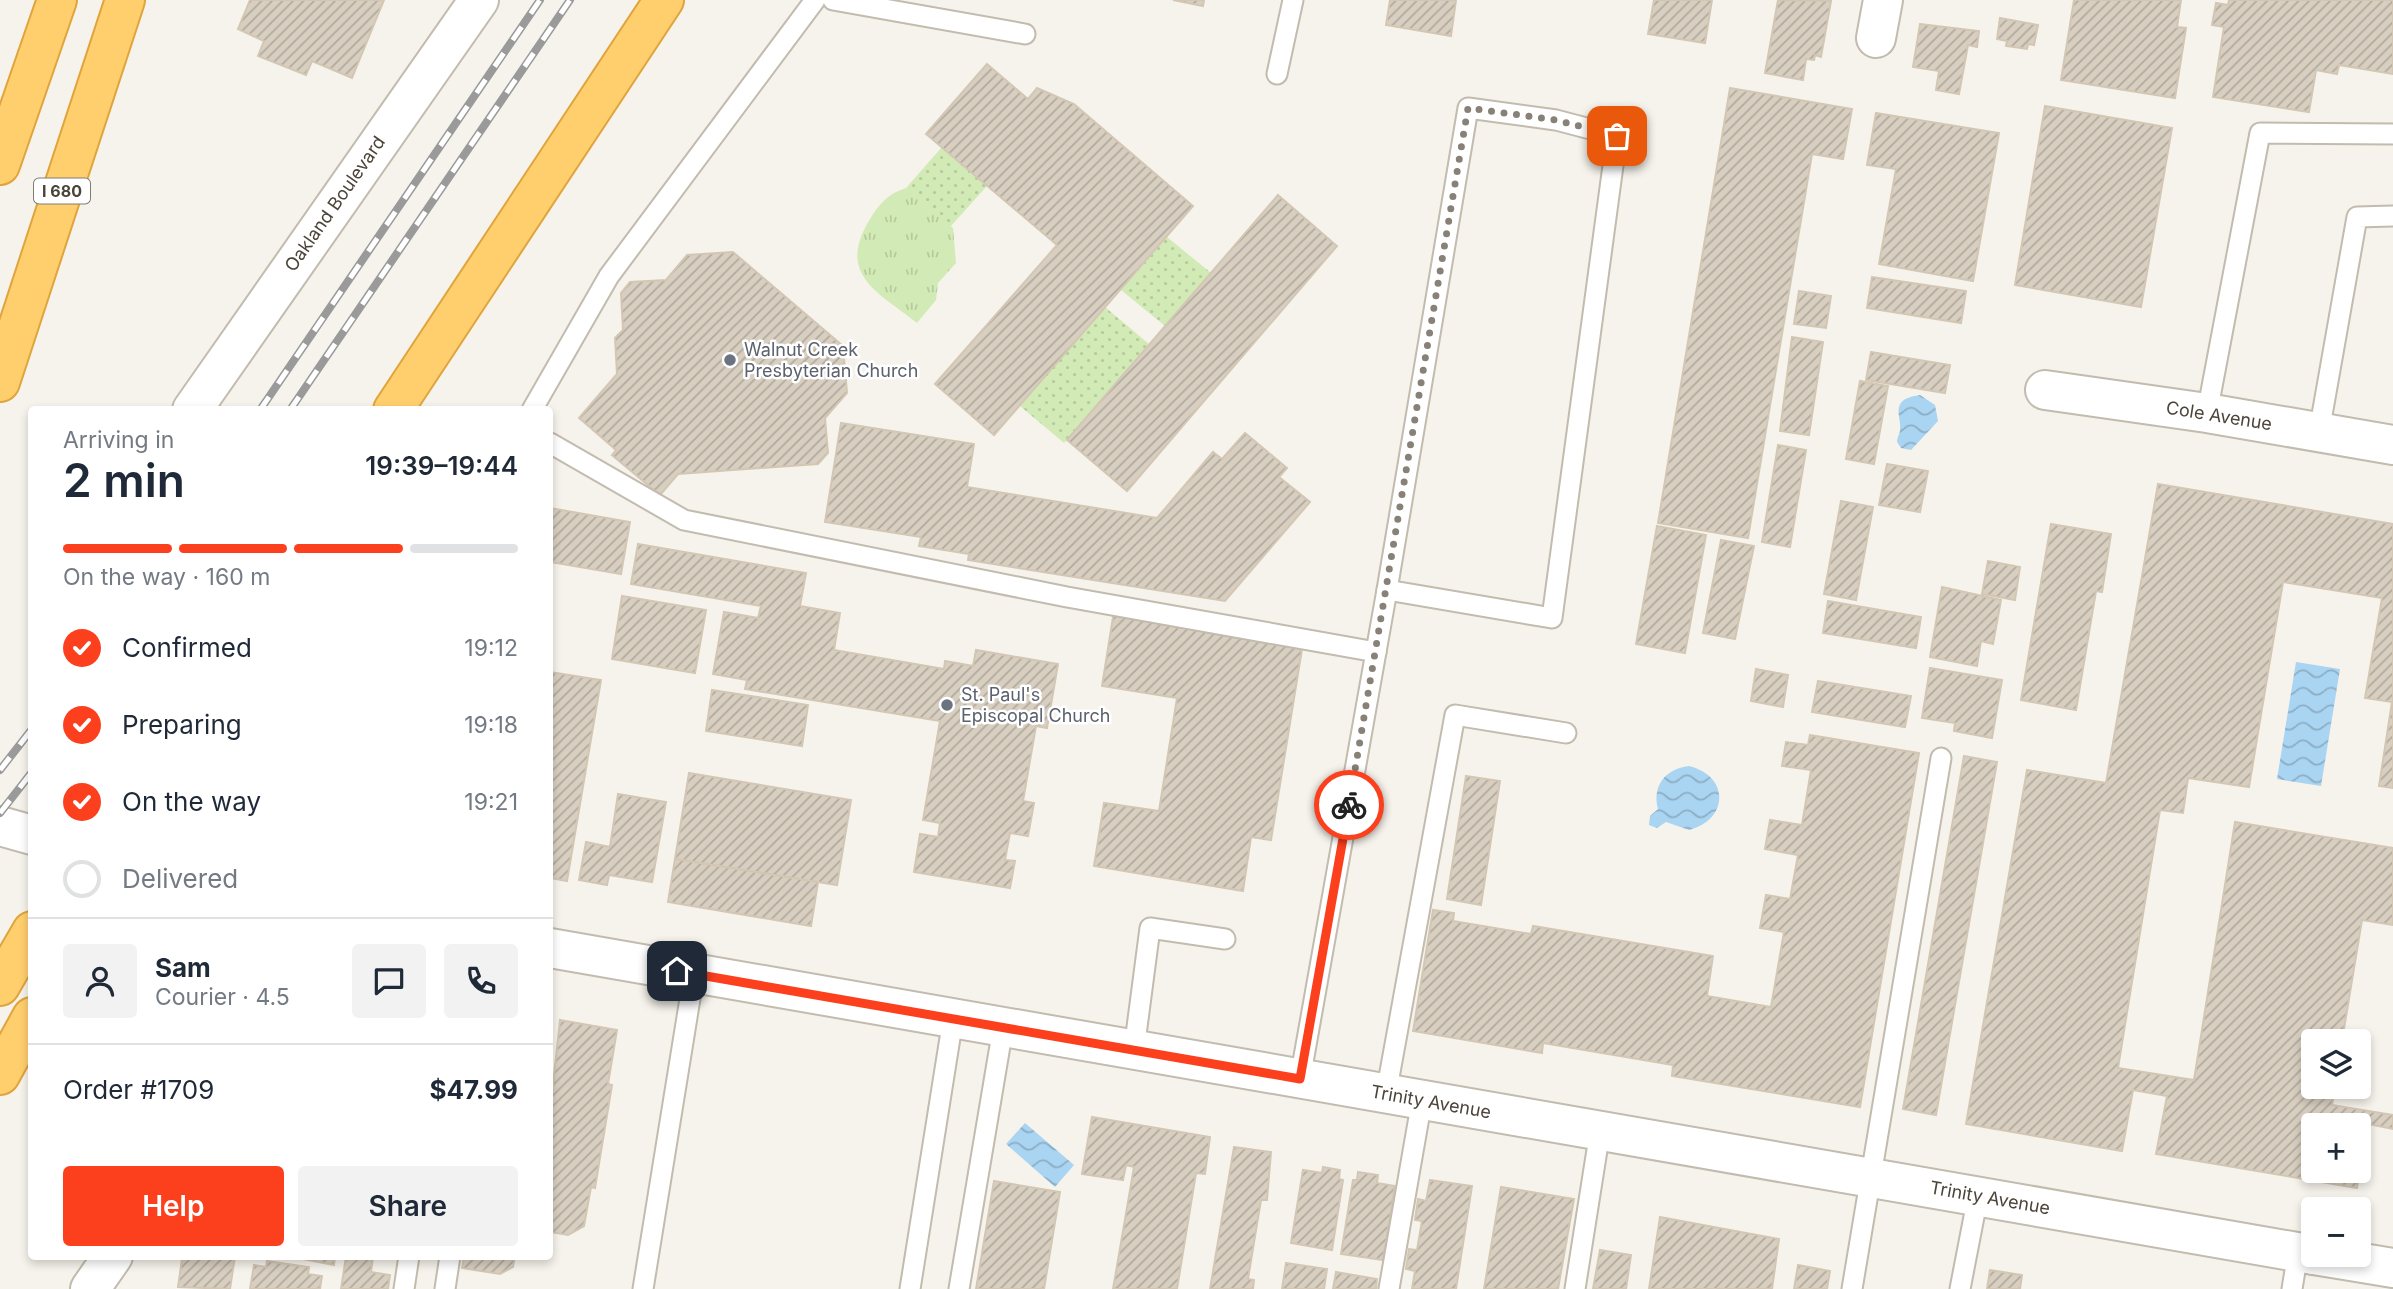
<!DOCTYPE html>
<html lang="en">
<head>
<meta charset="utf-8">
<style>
  :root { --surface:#fff; --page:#f2f2f3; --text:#1f2937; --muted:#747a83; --line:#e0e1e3; --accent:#fc3f1d }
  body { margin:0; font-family:Inter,sans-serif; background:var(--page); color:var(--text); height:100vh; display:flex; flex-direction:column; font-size:26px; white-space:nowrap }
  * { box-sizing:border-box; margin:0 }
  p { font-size:23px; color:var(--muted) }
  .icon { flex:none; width:38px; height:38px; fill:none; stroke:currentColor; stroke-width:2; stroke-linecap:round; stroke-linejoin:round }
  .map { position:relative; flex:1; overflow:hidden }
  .sheet { position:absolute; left:28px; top:406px; width:525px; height:854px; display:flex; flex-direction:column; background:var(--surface); border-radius:7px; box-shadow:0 4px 10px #0003 }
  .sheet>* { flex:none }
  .controls { position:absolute; left:2301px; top:1029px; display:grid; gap:14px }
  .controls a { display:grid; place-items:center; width:70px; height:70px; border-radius:7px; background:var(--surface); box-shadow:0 4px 10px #0003; font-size:35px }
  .pin { position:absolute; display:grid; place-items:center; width:60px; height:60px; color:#fff; margin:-30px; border-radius:14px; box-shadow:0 4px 10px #0006 }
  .courier { position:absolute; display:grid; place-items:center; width:70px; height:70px; margin:-35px; border:5px solid #fc3f1d; border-radius:50%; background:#fff; color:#222; box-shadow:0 2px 9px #0007 }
  .overview em { font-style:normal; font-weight:600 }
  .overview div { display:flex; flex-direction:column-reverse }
  .overview { display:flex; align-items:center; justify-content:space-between; height:119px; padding:0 35px }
  h1 { font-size:46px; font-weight:600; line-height:52px }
  .bar { display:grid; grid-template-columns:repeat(4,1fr); gap:10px 7px; align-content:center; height:84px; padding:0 35px }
  .bar i { height:9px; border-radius:5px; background:var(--line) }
  .bar .selected { background:var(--accent) }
  .bar p { grid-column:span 4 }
  .line { display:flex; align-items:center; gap:18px; padding:0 35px; border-top:2px solid var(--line) }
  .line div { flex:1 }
  .round { display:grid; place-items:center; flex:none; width:74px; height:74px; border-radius:7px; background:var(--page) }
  ol { padding:0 35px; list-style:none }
  li { display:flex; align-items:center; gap:21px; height:77px }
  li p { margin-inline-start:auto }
  li .icon { padding:7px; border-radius:50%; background:var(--accent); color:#fff; stroke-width:4 }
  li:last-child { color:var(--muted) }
  li i { width:38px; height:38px; border:4px solid var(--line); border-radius:50% }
  .button { display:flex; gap:14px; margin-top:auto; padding:14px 35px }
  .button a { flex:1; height:80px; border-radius:7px; background:var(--accent); color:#fff; font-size:28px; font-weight:600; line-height:80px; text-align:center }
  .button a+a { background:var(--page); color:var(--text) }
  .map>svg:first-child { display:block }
</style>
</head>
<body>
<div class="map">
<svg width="2393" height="1289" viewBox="0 0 2393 1289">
  <defs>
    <pattern id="grass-tufts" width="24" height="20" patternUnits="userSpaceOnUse" patternTransform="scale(1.75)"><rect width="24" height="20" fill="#d2eab5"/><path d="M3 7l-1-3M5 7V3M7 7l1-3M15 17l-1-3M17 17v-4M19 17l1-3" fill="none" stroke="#b6ca9c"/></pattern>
    <pattern id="park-dots" width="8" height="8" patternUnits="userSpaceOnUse" patternTransform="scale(1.75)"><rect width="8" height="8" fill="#d2eab5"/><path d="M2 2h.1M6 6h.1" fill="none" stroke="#b6ca9c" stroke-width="1.8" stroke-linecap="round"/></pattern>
    <pattern id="water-waves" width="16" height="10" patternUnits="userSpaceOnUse" patternTransform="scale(1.75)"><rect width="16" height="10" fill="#a9d4f2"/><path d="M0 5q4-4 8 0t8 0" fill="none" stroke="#8caec5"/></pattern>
    <pattern id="building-hatch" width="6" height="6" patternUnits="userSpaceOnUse" patternTransform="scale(1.75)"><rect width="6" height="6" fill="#d8cfc1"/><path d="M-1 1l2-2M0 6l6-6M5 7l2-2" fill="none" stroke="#b1aa9e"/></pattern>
  </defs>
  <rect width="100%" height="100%" fill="#f6f3ec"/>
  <path fill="url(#grass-tufts)" d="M 906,188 L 953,228 L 956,263 L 938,283 L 936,300 L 917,323 C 877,291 836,275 870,219 C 879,204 889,193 906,188 Z"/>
  <g fill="url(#park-dots)">
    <path d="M 942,147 L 987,186 L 950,227 L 906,188 Z"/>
    <path d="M 1167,237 L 1211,273 L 1165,326 L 1121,290 Z"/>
    <path d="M 1105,307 L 1149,344 L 1064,443 L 1020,406 Z"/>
  </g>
  <g fill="url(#water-waves)">
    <path d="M 1920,395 L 1935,405 L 1938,421 L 1911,450 L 1901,448 L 1897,442 C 1897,438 1899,435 1900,431 C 1903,418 1887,399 1920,395 Z"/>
    <path d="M 2296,662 L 2340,669 L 2321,786 L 2277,779 Z"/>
    <path d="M 1689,766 C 1730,776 1729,820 1689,830 L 1666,822 L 1657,828 L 1649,825 L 1650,816 L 1658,809 C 1652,786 1665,769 1689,766 Z"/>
    <path d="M 1025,1123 L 1074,1165 L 1055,1187 L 1006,1144 Z"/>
  </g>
  <g fill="url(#building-hatch)" stroke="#d3c7b4" stroke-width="2" fill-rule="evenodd">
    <path d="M 250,0 L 384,0 L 352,78 L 312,61 L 306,75 L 258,56 L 264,41 L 238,29 Z"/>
    <path d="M 1173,0 L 1204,0 L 1203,6 Z"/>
    <path d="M 1390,0 L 1456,0 L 1451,36 L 1386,25 Z"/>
    <path d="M 1654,0 L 1712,0 L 1705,43 L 1648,34 Z"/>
    <path d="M 1778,0 L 1831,1 L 1821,57 L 1815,55 L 1814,60 L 1806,59 L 1803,80 L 1765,73 Z"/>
    <path d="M 2074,0 L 2181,0 L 2177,27 L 2186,28 L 2175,98 L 2061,80 Z"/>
    <path d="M 2229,0 L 2393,0 L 2393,74 L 2339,65 L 2337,74 L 2316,70 L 2309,112 L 2213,97 L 2224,27 L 2212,25 L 2216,3 L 2228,5 Z"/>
    <path d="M 2000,18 L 2038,25 L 2034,45 L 2028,44 L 2027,49 L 2006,46 L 2007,41 L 1997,39 Z"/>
    <path d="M 1920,24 L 1979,31 L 1977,47 L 1968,45 L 1959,94 L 1936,90 L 1939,71 L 1913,67 Z"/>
    <path d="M 987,64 L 1028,99 L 1037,88 L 1074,104 L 1193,206 L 994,435 L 935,384 L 1057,245 L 926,134 Z"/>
    <path d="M 1730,88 L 1852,109 L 1843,159 L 1812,154 L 1748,538 L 1658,523 Z"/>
    <path d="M 2045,106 L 2172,128 L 2141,307 L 2015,285 Z"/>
    <path d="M 1876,113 L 1999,133 L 1973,281 L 1879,264 L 1896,169 L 1867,165 Z"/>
    <path d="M 1278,195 L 1337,246 L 1127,491 L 1067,440 Z"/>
    <path d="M 733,252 L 843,346 L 847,393 L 825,418 L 828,453 L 818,464 L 678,474 L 660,495 L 612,455 L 616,450 L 579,418 L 617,374 L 615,338 L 623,330 L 621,293 L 630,282 L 666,280 L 687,255 Z"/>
    <path d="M 1872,277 L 1966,291 L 1961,323 L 1867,308 Z"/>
    <path d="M 1799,291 L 1831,296 L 1826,328 L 1794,324 Z"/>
    <path d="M 1792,337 L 1823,342 L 1809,435 L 1780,431 Z"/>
    <path d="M 1871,352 L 1950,365 L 1945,393 L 1866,380 Z"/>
    <path d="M 1860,381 L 1888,386 L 1874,464 L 1846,459 Z"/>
    <path d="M 841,423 L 974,444 L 967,487 L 1157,518 L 1213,452 L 1222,459 L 1245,433 L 1287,468 L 1279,477 L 1310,502 L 1225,601 L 968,560 L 969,554 L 919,546 L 921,537 L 825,522 Z"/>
    <path d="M 1778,445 L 1806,450 L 1790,547 L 1762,542 Z"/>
    <path d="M 1887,464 L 1928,471 L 1920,512 L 1879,505 Z"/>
    <path d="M 2158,484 L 2393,524 L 2393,788 L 2379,786 L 2392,702 L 2365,698 L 2382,598 L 2283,582 L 2249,787 L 2188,778 L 2183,813 L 2160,810 L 2118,1068 L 2194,1080 L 2235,822 L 2393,848 L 2393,925 L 2362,920 L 2342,1041 L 2314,1041 L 2314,1087 L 2335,1087 L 2332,1105 L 2393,1115 L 2393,1129 L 2368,1124 L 2357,1188 L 2156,1154 L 2167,1096 L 2133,1090 L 2122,1151 L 1966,1124 L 2027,770 L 2106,783 ZM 2314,1125 L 2359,1125 L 2359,1171 L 2314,1171 Z"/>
    <path d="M 1841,501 L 1873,507 L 1856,600 L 1824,594 Z"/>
    <path d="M 550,508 L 630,522 L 621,574 L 550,562 Z"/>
    <path d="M 2051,524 L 2111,534 L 2102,592 L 2096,591 L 2076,710 L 2021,700 Z"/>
    <path d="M 1657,526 L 1706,535 L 1685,653 L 1636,644 Z"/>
    <path d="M 1721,540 L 1754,546 L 1735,639 L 1703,633 Z"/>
    <path d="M 638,544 L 806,573 L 800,606 L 840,613 L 834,650 L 944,669 L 945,661 L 973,666 L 976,650 L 1058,664 L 1047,728 L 1036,726 L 1023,801 L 1034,803 L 1028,836 L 1010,833 L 1005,860 L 1015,861 L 1010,888 L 914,872 L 920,834 L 938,837 L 940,823 L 923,820 L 940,721 L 745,689 L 747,680 L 713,674 L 724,612 L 758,618 L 761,606 L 631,584 Z"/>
    <path d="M 1988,561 L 2020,567 L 2015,600 L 1982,594 Z"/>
    <path d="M 1942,587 L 2001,600 L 1993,644 L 1981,641 L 1977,666 L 1930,657 Z"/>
    <path d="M 622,596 L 706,610 L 695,673 L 612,659 Z"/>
    <path d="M 1828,601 L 1921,617 L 1916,648 L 1823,633 Z"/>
    <path d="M 1114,611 L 1303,643 L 1271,840 L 1251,837 L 1243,891 L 1094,866 L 1104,803 L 1159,811 L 1177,698 L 1102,686 Z"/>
    <path d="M 1930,668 L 2002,680 L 1992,738 L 1954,731 L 1955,723 L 1922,718 Z"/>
    <path d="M 1756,669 L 1788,675 L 1783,707 L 1751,701 Z"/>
    <path d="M 550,672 L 601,680 L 567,881 L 550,878 Z"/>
    <path d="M 1818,681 L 1911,696 L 1905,727 L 1812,712 Z"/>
    <path d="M 712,690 L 808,705 L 802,746 L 706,731 Z"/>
    <path d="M 1810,735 L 1919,753 L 1860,1107 L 1672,1076 L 1673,1065 L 1543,1043 L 1542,1053 L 1413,1031 L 1433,910 L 1454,913 L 1453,921 L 1531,934 L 1533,926 L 1713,956 L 1707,996 L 1771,1007 L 1784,932 L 1760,928 L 1766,895 L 1790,899 L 1798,855 L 1765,849 L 1770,820 L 1802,825 L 1811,770 L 1782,766 L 1786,742 L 1808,745 Z"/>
    <path d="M 1964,756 L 1997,762 L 1936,1115 L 1903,1109 Z"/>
    <path d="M 689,773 L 851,800 L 837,885 L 675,859 Z"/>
    <path d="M 1466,776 L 1500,781 L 1481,905 L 1447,899 Z"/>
    <path d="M 618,794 L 666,802 L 652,882 L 609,875 L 607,885 L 579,880 L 586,842 L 610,847 Z"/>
    <path d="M 675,859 L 818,882 L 811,926 L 668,902 Z"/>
    <path d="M 560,1020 L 617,1030 L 608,1084 L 612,1085 L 595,1188 L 591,1187 L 584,1226 L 568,1235 L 550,1232 L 550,1112 Z"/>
    <path d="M 1092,1117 L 1210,1137 L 1205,1174 L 1196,1173 L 1177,1289 L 1113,1289 L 1134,1167 L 1126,1165 L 1123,1180 L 1082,1174 Z"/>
    <path d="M 1234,1147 L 1271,1152 L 1267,1200 L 1261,1200 L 1248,1279 L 1254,1280 L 1253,1289 L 1210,1289 Z"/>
    <path d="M 1323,1167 L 1340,1170 L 1339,1179 L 1343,1180 L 1332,1250 L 1291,1243 L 1303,1170 L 1322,1173 Z"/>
    <path d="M 1358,1172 L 1378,1175 L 1377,1183 L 1395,1186 L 1383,1260 L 1341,1254 L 1353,1180 L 1357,1180 Z"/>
    <path d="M 1430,1180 L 1472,1186 L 1456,1289 L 1412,1289 L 1415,1271 L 1406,1269 L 1409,1249 L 1417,1250 L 1422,1221 L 1415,1220 L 1418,1199 L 1426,1201 Z"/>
    <path d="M 994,1181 L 1060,1192 L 1044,1289 L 976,1289 Z"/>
    <path d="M 1501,1187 L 1574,1199 L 1558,1289 L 1484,1289 Z"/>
    <path d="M 1660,1217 L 1779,1239 L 1772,1289 L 1649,1289 Z"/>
    <path d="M 1600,1250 L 1631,1255 L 1626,1289 L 1593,1289 Z"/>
    <path d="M 188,1256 L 235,1256 L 230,1289 L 178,1287 L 182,1259 L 187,1260 Z"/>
    <path d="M 288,1256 L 335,1256 L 334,1265 Z"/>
    <path d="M 346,1256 L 373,1256 L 371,1272 L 390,1275 L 388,1289 L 341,1289 Z"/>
    <path d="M 464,1256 L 515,1256 L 513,1267 L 500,1274 L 462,1268 Z"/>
    <path d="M 267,1261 L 309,1267 L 308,1274 L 322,1276 L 320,1289 L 250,1289 L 254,1265 L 266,1267 Z"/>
    <path d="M 1286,1263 L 1327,1269 L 1324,1289 L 1282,1289 Z"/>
    <path d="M 1798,1265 L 1830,1271 L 1827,1289 L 1794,1289 Z"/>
    <path d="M 1990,1270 L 2022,1275 L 2020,1289 L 1987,1289 Z"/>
    <path d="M 1336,1272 L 1377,1279 L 1376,1289 L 1333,1289 Z"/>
  </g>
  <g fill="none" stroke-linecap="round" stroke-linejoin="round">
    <g stroke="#c2bbae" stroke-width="23">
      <g id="service">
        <path d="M 833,0 L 1025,34"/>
        <path d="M 1277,74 L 1293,0"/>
        <path d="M 1468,108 L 1556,120 L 1617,136 L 1552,618 L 1387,590 Z"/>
        <path d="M 532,410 L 609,276 L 815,0"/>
        <path d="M 2207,413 L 2260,133 L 2393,134"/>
        <path d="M 2319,432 L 2357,217 L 2393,216"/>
        <path d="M 550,443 L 684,520 L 1067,597 L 1376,652"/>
        <path d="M 1134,1050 L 1150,928 L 1225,939"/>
        <path d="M 1300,1079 L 1387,590"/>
        <path d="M 1386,1094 L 1455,715 L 1566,733"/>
        <path d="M 404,1289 L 409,1256"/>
        <path d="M 445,1289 L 450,1256"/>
        <path d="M 643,1289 L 694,974"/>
        <path d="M 910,1289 L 953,1019"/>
        <path d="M 959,1289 L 1003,1028"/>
        <path d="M 1389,1289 L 1422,1100"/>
        <path d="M 1575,1289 L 1600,1131"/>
        <path d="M 1852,1289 L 1941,758"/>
        <path d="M 1960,1289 L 1978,1196"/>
        <path d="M 2292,1289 L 2298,1252"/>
      </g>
    </g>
    <g stroke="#c2bbae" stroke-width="42">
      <g id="minor">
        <path d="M 1876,38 L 1883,0"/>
        <path d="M 2045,390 L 2207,413 L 2393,445"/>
        <path d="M 192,410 L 479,0"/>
        <path d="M 0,826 L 32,835"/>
        <path d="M 550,948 L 2314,1255"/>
        <path d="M 2314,1255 L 2393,1268"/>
        <path d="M 90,1289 L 113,1256"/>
      </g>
    </g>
    <g stroke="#e0a43c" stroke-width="42">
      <g id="motorway">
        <path d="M 0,165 L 57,0"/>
        <path d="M 0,382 L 125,0"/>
        <path d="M 393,410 L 664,0"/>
        <path d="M 0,986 L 32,931"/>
        <path d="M 0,1075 L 32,1017"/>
      </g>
    </g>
    <use href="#service" stroke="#fff" stroke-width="19"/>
    <use href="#minor" stroke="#fff" stroke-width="38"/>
    <use href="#motorway" stroke="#ffcf6e" stroke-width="38"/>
    <g stroke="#9a9a9a" stroke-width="8">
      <g id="rail">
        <path d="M 260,410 L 540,0"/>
        <path d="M 290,410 L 570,0"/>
        <path d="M 0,770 L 32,729"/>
        <path d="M 0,813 L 32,772"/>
      </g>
    </g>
    <use href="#rail" stroke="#fff" stroke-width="5" stroke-dasharray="16" stroke-linecap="butt"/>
  </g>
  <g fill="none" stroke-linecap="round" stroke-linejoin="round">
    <path stroke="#878178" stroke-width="7" stroke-dasharray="0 12.6" d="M 1349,805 L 1468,108 L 1556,120 L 1617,136"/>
    <path stroke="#fc3f1d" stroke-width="9" d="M 677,971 L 1300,1079 L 1349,805"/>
  </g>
  <g fill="#6b7280" stroke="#fff" stroke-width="2.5">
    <circle cx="730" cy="360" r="7"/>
    <circle cx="947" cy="705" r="7"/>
  </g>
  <g text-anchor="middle" stroke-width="5" stroke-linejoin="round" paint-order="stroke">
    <rect fill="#fff" stroke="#817c74" stroke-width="2" x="34" y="178.5" width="56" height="25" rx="5"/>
    <g font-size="16" font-weight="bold" fill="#4b4439">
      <text x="62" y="197">I 680</text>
    </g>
    <g font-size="18" fill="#4b4439" stroke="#fff">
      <text transform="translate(335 204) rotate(-55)" y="6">Oakland Boulevard</text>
      <text transform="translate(2219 416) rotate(9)" y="6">Cole Avenue</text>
      <text transform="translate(1431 1102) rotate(10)" y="6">Trinity Avenue</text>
      <text transform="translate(1990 1198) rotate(10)" y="6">Trinity Avenue</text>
    </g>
    <g font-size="18" fill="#5b616d" stroke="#fff" text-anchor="start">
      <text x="744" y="356">Walnut Creek<tspan x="744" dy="21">Presbyterian Church</tspan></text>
      <text x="961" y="701">St. Paul's<tspan x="961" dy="21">Episcopal Church</tspan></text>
    </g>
  </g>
</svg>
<div class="controls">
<a><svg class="icon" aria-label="layers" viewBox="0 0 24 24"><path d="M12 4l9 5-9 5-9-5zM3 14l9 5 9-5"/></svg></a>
<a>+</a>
<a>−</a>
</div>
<div class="pin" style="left:1617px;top:136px;background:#ea580c"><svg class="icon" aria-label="bag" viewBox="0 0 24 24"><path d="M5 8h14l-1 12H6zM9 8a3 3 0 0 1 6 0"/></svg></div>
<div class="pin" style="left:677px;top:971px;background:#1f2937"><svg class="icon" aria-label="home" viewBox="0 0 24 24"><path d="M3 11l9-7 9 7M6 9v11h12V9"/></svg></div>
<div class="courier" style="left:1349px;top:805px"><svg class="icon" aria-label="bike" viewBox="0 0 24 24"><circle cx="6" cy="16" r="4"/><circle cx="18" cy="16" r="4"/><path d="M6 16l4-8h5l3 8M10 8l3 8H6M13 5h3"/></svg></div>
<section class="sheet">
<div class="overview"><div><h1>2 min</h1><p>Arriving in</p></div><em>19:39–19:44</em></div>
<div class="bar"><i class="selected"></i><i class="selected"></i><i class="selected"></i><i></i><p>On the way · 160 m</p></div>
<ol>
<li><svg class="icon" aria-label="check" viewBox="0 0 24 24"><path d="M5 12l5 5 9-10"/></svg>Confirmed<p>19:12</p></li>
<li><svg class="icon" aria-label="check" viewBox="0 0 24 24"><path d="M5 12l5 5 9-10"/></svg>Preparing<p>19:18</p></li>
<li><svg class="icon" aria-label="check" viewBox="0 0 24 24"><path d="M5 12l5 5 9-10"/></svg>On the way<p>19:21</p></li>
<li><i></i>Delivered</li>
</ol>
<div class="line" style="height:126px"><a class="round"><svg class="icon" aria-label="person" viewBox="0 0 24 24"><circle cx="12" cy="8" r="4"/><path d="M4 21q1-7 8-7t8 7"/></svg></a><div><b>Sam</b><p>Courier · 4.5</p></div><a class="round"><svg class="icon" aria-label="chat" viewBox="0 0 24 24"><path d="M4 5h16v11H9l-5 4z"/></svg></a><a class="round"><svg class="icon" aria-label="phone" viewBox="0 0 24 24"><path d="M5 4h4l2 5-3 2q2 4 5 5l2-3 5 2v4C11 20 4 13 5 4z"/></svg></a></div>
<div class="line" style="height:91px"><div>Order #1709</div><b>$47.99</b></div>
<div class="button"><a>Help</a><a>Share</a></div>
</section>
</div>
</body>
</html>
